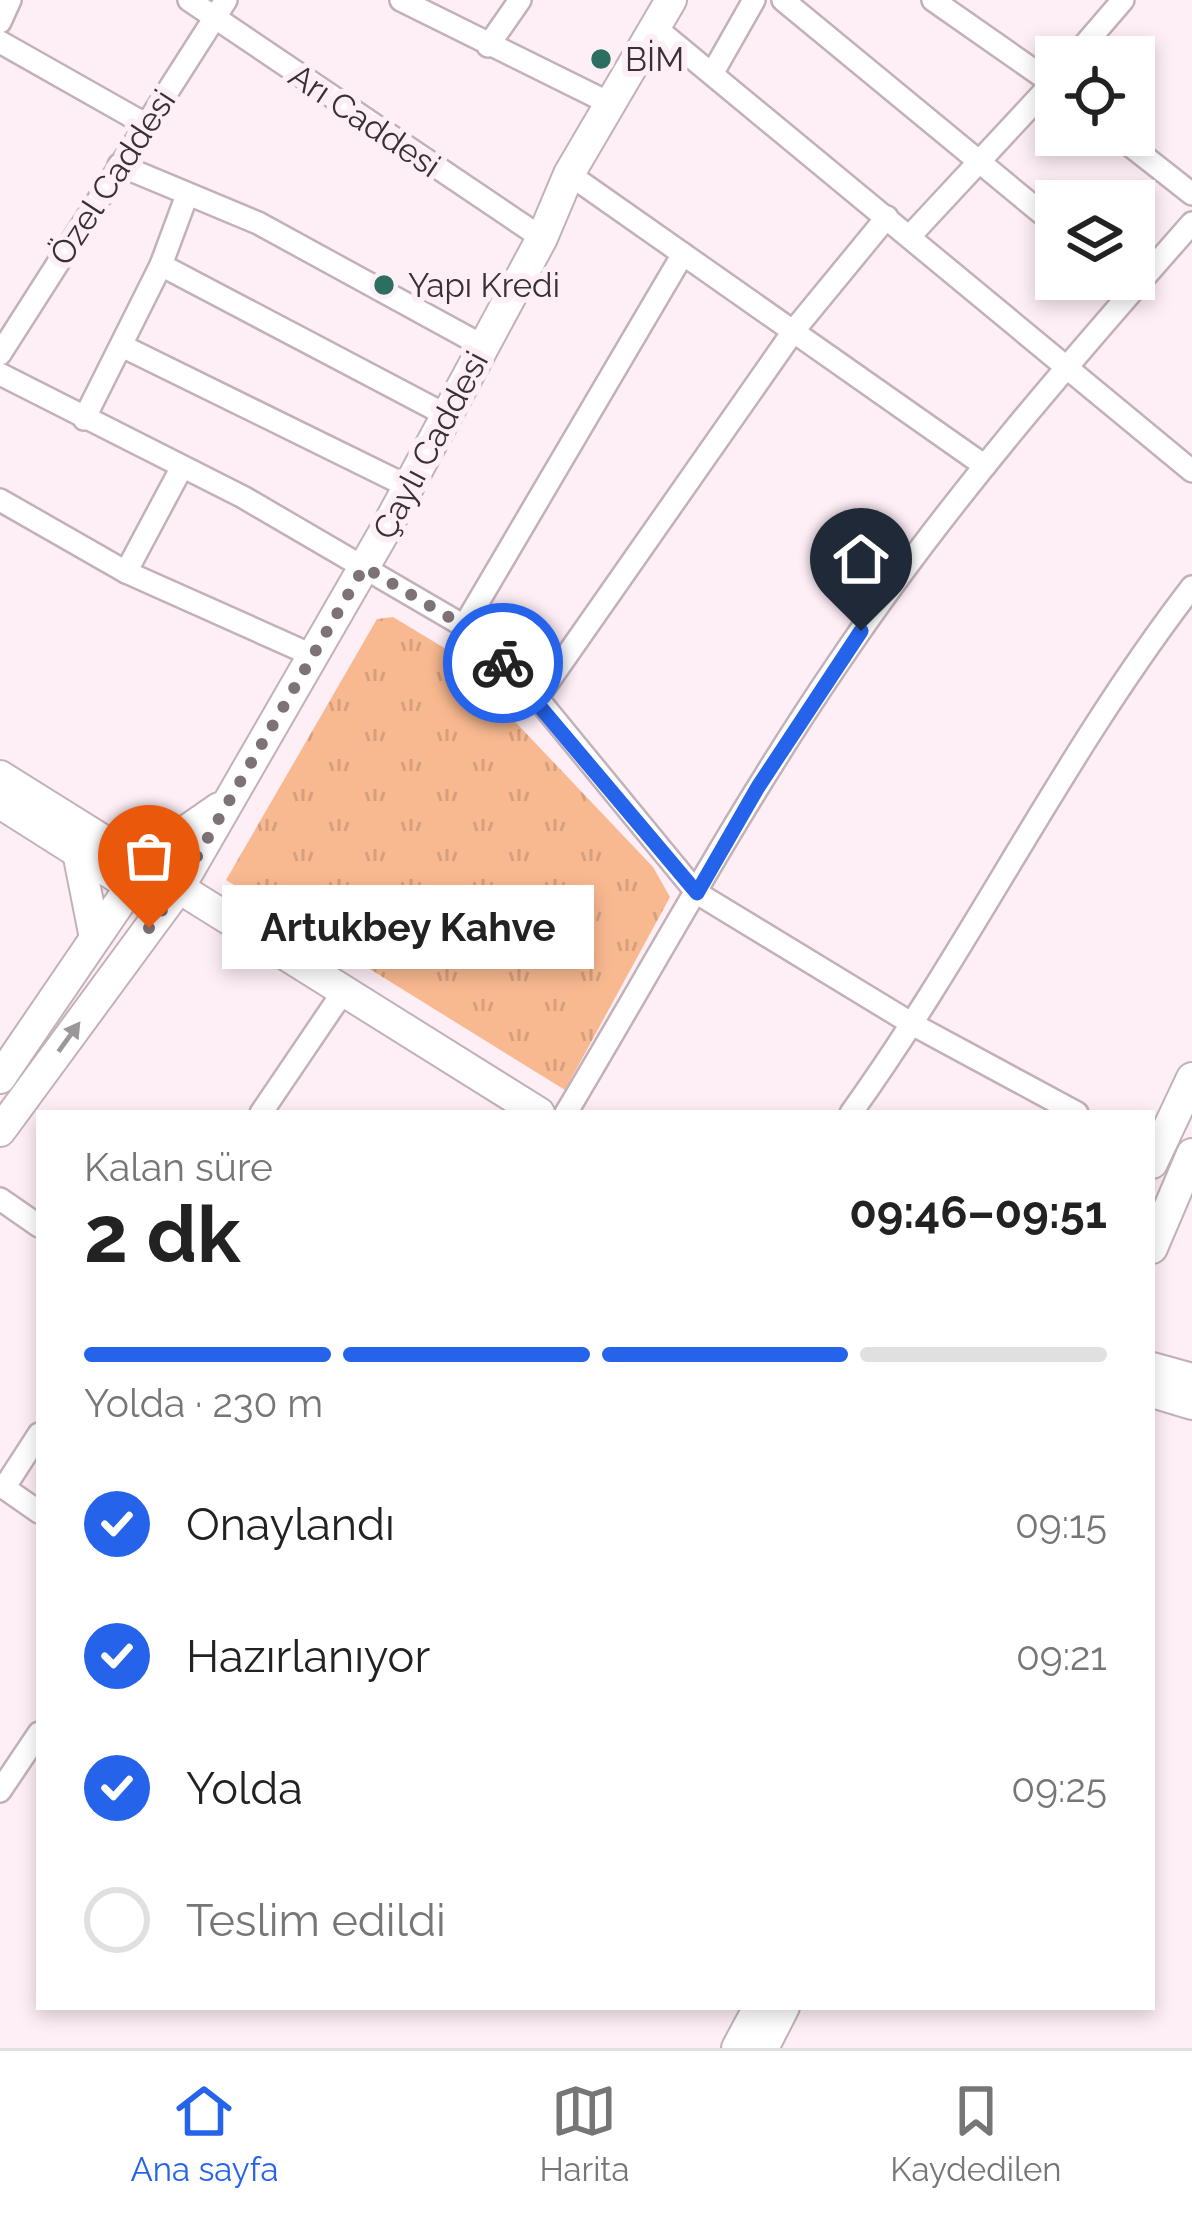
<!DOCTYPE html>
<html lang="tr">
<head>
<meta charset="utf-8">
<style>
  :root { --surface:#fff; --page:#f6f6f6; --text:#222; --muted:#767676; --line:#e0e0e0; --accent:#2563eb }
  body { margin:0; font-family:Raleway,sans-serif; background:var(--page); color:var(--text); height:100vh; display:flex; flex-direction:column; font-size:45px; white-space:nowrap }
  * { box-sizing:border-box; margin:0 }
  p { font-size:39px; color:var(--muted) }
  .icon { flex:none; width:66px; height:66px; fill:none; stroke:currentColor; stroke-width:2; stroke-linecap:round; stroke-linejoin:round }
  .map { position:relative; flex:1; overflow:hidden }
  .drawer { position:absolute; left:36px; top:1110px; width:1119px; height:900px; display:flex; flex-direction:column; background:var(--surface); border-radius:0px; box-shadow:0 6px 18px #0003 }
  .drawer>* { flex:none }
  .controls { position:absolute; left:1035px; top:36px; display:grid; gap:24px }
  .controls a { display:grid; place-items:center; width:120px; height:120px; border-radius:0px; background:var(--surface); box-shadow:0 6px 18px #0003; font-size:60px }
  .pin { position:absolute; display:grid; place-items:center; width:102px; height:102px; color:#fff; margin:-123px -51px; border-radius:50% 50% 50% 0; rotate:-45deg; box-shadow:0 0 12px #0007 }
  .pin .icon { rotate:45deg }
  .courier { position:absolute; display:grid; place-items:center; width:120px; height:120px; margin:-60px; border:9px solid #2563eb; border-radius:50%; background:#fff; color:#222; box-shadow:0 3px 15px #0007 }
  .bubble { position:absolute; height:84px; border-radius:0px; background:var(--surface); box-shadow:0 6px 18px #0003; font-size:39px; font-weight:700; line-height:84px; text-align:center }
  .overview em { font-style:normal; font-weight:700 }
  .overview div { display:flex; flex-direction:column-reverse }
  .overview { display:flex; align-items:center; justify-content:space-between; height:204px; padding:0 48px }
  h1 { font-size:78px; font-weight:700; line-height:90px }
  .bar { display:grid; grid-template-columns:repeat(4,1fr); gap:18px 12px; align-content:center; height:144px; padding:0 48px }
  .bar i { height:15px; border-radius:9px; background:var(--line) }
  .bar .on { background:var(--accent) }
  .bar p { grid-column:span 4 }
  ol { padding:0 48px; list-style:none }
  li { display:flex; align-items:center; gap:36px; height:132px }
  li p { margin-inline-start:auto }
  li .icon { padding:12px; border-radius:50%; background:var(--accent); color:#fff; stroke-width:4 }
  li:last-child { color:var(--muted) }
  li i { width:66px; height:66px; border:6px solid var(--line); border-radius:50% }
  .tab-bar { display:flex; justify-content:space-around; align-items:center; height:168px; border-top:3px solid var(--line); background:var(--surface); font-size:33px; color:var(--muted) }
  .tab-bar a { display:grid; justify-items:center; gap:6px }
  .tab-bar .on { color:var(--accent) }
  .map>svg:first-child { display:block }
</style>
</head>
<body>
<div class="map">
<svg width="1192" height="2048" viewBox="0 0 1192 2048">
  <defs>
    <pattern id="park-tufts" width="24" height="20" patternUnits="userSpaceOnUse" patternTransform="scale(3)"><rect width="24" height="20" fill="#f9b990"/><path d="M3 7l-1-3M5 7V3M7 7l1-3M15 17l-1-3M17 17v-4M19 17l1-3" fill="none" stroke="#d69f7d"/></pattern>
  </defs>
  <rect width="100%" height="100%" fill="#feeef6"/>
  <path fill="url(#park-tufts)" d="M 393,617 L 446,649 L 653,867 L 670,897 L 565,1090 L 226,880 L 377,619 Z"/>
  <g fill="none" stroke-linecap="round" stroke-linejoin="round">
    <g stroke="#c3b1ba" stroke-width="26">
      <g id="street">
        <path d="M 189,0 L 542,238"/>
        <path d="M 401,0 L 611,104"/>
        <path d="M 783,0 L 1056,225"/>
        <path d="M 933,0 L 1056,86"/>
        <path d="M 0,22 L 10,0"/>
        <path d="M 656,28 L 1192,471"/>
        <path d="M 0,42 L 145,124"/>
        <path d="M 488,46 L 520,0"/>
        <path d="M 1074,57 L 1123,0"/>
        <path d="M 712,74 L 754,0"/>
        <path d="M 1117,135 L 1192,194"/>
        <path d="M 119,165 L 258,223 L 483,346"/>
        <path d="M 569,174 L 985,466"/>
        <path d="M 910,236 L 1056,79"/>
        <path d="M 161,265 L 446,415"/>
        <path d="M 122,346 L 409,487"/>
        <path d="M 0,354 L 226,0"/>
        <path d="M 0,374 L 243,497 L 464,626 L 537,698 L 697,893 L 914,1025 L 1077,1113"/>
        <path d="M 84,419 L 161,265 L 187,195"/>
        <path d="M 0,500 L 126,572 L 314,656"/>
        <path d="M 126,572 L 182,467"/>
        <path d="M 464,626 L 683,254"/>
        <path d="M 537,698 L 795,329 L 887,217"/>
        <path d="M 261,1113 L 343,992"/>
        <path d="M 566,1113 C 656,962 740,807 839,662 C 944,506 1068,364 1192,223"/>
        <path d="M 851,1113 C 973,943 1064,753 1192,587"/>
        <path d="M 0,1199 L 39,1226"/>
        <path d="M 0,1485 L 39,1512"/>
        <path d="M 4,1488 L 39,1434"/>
        <path d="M 0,1791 L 39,1733"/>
      </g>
    </g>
    <g stroke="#c3b1ba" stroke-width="34">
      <g id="secondary">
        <path d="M 0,776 L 539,1113"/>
        <path d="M 0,803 L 147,896"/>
        <path d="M 78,852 L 95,938"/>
        <path d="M 129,854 L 167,844 L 219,808"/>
        <path d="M 0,1078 L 131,886"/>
        <path d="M 0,1131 L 180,886 L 383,534 L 542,238 L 569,174 L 671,0"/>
        <path d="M 1152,1163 L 1192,1078"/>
        <path d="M 1152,1248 L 1192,1154"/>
        <path d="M 1152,1368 L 1192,1379"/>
        <path d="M 1152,1392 L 1192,1404"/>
        <path d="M 737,2048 L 759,2007"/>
        <path d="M 763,2048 L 784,2007"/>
      </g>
    </g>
    <use href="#street" stroke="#fff" stroke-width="21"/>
    <use href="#secondary" stroke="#fff" stroke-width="30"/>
  </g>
  <defs><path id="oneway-solid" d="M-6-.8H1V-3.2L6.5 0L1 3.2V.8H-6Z" transform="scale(3)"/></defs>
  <use fill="#9b989a" href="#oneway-solid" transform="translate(69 1037) rotate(-54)"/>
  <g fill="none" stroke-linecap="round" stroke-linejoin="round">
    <path stroke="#7d7278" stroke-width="12" stroke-dasharray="0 21.6" d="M 149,928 L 180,886 L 364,567 L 464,626 L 503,663"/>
    <path stroke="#2563eb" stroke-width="15" d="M 503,663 L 697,893 L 758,787 L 861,631"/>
  </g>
  <g fill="#2c6f60" stroke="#feeef6" stroke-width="4.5">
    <circle cx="601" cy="59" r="12"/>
    <circle cx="384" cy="285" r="12"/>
  </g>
  <g text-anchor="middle" stroke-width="12" stroke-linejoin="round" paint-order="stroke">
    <g font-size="33" fill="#373034" stroke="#feeef6" text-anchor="start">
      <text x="625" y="71">BİM</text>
      <text x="408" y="297">Yapı Kredi</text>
    </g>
    <g font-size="33" fill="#373034" stroke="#feeef6">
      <text transform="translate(365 120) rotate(34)" y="12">Arı Caddesi</text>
      <text transform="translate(112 177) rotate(-57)" y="12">Özel Caddesi</text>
      <text transform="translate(430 445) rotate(-62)" y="12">Çaylı Caddesi</text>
    </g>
  </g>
</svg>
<div class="controls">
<a><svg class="icon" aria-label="locate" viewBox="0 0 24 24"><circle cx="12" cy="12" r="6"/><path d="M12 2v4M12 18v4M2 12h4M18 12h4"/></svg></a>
<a><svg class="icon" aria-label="layers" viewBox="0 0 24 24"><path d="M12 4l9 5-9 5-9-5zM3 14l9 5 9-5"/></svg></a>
</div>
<div class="pin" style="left:149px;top:928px;background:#ea580c"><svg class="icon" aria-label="bag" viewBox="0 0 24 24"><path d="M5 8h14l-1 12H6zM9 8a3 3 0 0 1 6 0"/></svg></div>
<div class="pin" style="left:861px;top:631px;background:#1f2937"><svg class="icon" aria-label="home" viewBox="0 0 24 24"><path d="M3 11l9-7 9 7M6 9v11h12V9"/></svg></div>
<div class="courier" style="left:503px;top:663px"><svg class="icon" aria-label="bike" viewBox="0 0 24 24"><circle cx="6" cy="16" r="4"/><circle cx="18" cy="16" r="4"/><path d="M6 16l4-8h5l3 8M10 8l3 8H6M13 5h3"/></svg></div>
<div class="bubble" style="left:222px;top:885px;width:372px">Artukbey Kahve</div>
<section class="drawer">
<div class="overview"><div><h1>2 dk</h1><p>Kalan süre</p></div><em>09:46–09:51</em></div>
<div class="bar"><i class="on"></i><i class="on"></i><i class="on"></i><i></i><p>Yolda · 230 m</p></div>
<ol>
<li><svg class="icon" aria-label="check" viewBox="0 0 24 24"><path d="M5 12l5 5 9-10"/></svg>Onaylandı<p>09:15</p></li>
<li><svg class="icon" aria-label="check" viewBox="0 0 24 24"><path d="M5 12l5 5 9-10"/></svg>Hazırlanıyor<p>09:21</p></li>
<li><svg class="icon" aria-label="check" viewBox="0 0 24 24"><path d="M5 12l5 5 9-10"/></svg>Yolda<p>09:25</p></li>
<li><i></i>Teslim edildi</li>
</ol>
</section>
</div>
<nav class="tab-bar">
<a class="on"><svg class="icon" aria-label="home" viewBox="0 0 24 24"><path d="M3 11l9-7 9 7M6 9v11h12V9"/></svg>Ana sayfa</a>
<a><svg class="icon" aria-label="map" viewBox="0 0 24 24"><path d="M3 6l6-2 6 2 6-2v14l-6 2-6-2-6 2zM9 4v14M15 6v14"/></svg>Harita</a>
<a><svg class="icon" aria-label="saved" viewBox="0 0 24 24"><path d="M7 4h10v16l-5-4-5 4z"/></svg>Kaydedilen</a>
</nav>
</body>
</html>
